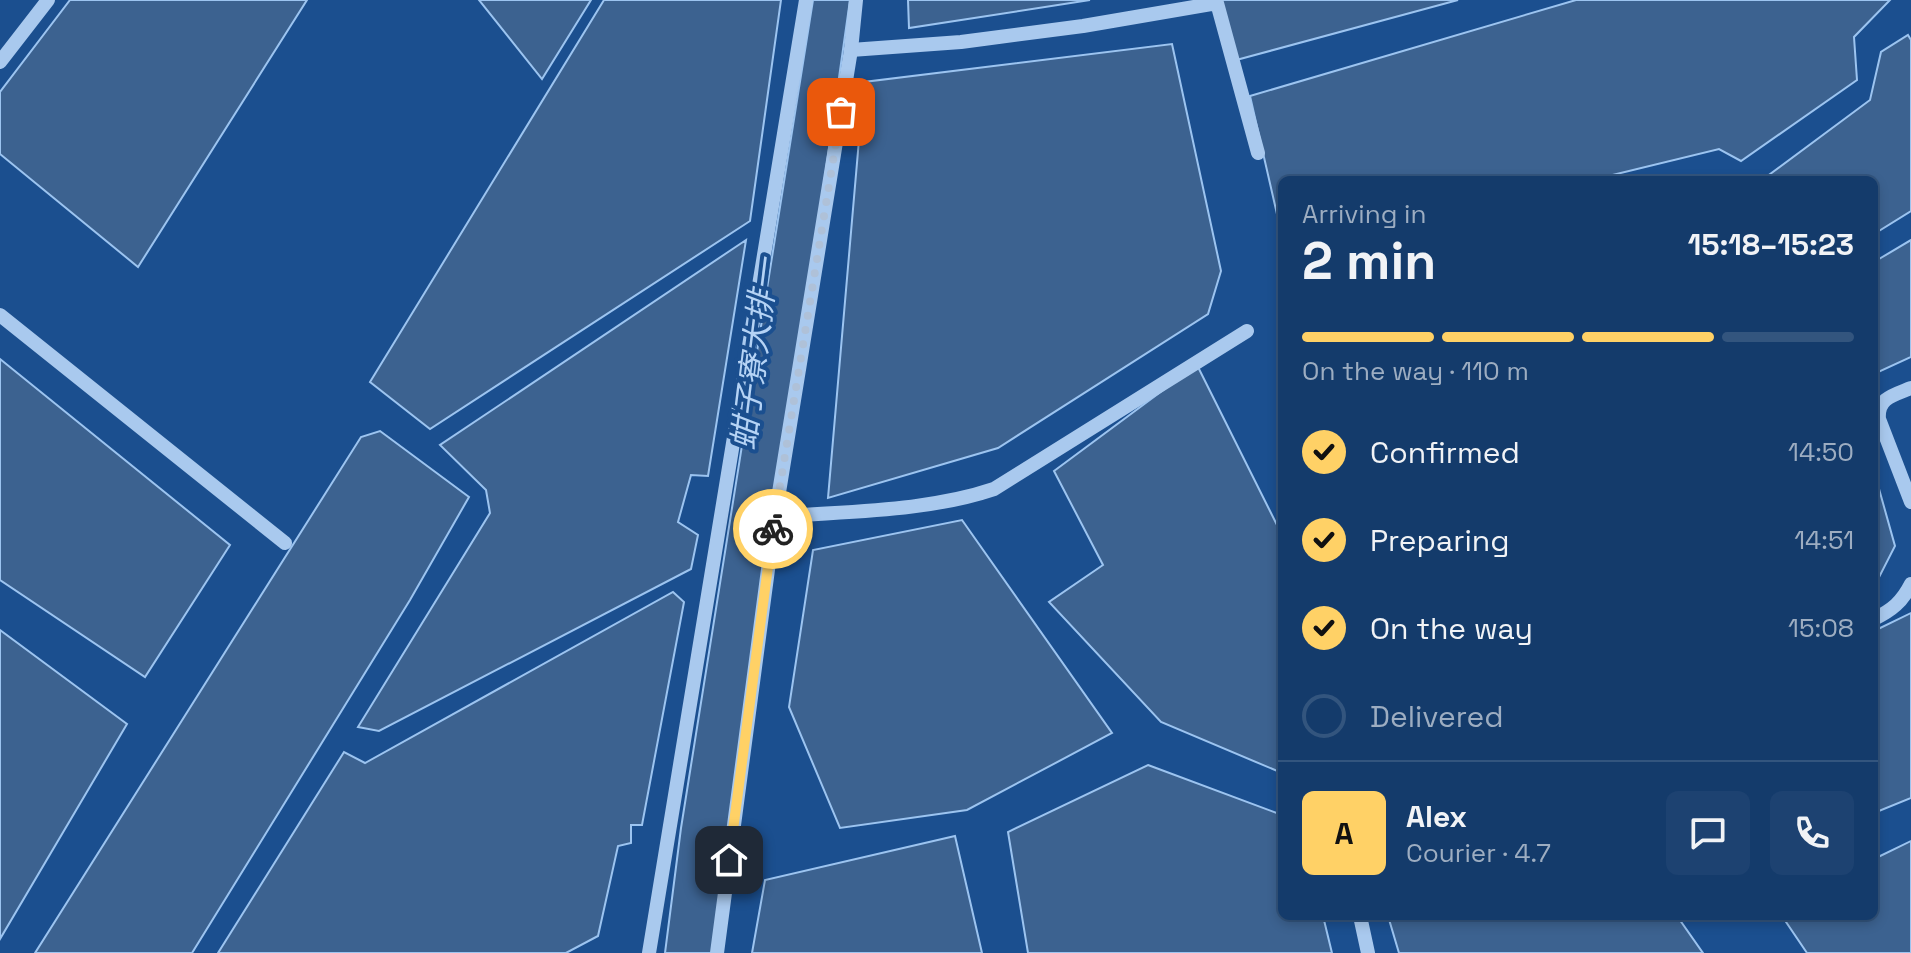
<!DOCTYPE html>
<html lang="en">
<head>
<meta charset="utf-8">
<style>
  :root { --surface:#143b6b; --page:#1d4271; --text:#f1f3f6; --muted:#9dadc1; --line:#33557e; --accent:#ffd166 }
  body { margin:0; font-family:"Space Grotesk","Noto Sans TC",sans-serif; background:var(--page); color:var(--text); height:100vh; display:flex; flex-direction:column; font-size:30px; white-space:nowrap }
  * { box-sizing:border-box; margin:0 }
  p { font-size:26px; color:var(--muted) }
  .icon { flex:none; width:44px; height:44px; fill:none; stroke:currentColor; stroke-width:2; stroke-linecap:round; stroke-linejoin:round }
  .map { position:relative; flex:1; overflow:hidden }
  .side { position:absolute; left:1278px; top:176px; width:600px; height:744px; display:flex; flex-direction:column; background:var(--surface); border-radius:12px; box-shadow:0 4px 12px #0003,0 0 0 2px var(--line) }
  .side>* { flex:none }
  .pin { position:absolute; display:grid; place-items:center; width:68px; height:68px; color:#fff; margin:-34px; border-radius:16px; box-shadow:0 4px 12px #0006 }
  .courier { position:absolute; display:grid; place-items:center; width:80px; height:80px; margin:-40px; border:6px solid #ffd166; border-radius:50%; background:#fff; color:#222; box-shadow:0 2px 10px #0007 }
  .summary em { font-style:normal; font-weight:700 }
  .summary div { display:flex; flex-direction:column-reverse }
  .summary { display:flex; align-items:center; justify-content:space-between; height:136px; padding:0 24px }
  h1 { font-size:52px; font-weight:700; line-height:60px }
  .bar { display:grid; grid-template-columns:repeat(4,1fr); gap:12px 8px; align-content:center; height:96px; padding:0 24px }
  .bar i { height:10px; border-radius:6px; background:var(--line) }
  .bar .selected { background:var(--accent) }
  .bar p { grid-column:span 4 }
  .line { display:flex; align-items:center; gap:20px; padding:0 24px; border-top:2px solid var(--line) }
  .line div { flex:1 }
  .round { display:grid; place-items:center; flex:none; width:84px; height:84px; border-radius:12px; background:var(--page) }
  ol { padding:0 24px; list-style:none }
  li { display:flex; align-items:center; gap:24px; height:88px }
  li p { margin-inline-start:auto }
  li .icon { padding:8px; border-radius:50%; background:var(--accent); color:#111; stroke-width:4 }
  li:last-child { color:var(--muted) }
  li i { width:44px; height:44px; border:4px solid var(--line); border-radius:50% }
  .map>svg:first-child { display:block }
</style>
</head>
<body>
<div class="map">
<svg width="1911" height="953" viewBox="0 0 1911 953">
  <rect width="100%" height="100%" fill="#1b4f8f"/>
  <g fill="#3c6290" stroke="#9cc4f0" stroke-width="2">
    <path d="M 70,0 L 307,0 L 138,267 L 0,154 L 0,92 Z"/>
    <path d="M 479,0 L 591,0 L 542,79 Z"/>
    <path d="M 604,0 L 781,0 L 750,221 L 430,429 L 370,382 Z"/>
    <path d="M 813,0 L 850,0 L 715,953 L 665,953 L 681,828 Z"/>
    <path d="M 908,0 L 1090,0 L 909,28 Z"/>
    <path d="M 1218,0 L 1458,0 L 1229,62 Z"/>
    <path d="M 1576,0 L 1890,0 L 1854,37 L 1857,80 L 1741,161 L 1719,149 L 1592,180 L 1282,180 L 1282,236 L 1250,96 Z"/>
    <path d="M 1908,35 L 1911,40 L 1911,211 L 1874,234 L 1874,180 L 1762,180 L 1870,100 L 1881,52 Z"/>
    <path d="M 1172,44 L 1221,271 L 1208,314 L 998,448 L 828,498 L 864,82 Z"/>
    <path d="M 746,240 L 708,476 L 691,475 L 678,522 L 698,535 L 691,569 L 379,731 L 358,727 L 490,513 L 486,490 L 440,445 Z"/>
    <path d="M 1911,240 L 1911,357 L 1874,374 L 1874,262 Z"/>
    <path d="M 0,359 L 230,545 L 145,677 L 0,580 Z"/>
    <path d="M 1197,365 L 1282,535 L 1282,773 L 1161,722 L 1049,602 L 1103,565 L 1054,471 Z"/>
    <path d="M 380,431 L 469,497 L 410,600 L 192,953 L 35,953 L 361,437 Z"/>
    <path d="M 1874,471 L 1895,546 L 1874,587 Z"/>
    <path d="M 962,520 L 1112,733 L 967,810 L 840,828 L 789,707 L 813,550 Z"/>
    <path d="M 673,592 L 684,602 L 642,825 L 631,825 L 631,843 L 618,846 L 598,936 L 566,953 L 218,953 L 344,752 L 365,763 Z"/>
    <path d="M 1911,613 L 1911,798 L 1874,813 L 1874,631 Z"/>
    <path d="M 0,630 L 127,724 L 0,939 Z"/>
    <path d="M 1148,765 L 1282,815 L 1282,916 L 1323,916 L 1332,953 L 1028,953 L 1008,832 Z"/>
    <path d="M 955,836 L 982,953 L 752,953 L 765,880 Z"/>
    <path d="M 1911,841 L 1911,953 L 1807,953 L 1782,916 L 1874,916 L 1874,859 Z"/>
    <path d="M 1388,916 L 1677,916 L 1703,953 L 1399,953 Z"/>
  </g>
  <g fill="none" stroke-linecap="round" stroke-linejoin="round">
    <g stroke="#a9c9ee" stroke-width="14">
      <path d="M 851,50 L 961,42 L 1083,26 L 1217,3 L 1258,153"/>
      <path d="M 0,62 L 48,0"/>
      <path d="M 0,315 L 285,543"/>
      <path d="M 1911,388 C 1894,395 1877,398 1879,419 L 1911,502"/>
      <path d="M 775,517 C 846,511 926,512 994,489 L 1247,331"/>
      <path d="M 1874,619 C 1892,610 1902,602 1911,584"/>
      <path d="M 1360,916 L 1368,953"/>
      <path d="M 649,953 L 806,0"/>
      <path d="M 717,953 L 775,517 L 851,50 L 856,0"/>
    </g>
  </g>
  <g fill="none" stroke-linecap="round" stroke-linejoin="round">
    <path stroke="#afc1d8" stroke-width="8" stroke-dasharray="0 14.4" d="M 773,529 L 841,112"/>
    <path stroke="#ffd166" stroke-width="10" d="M 729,860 L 773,529"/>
  </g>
  <g text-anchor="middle" stroke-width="8" stroke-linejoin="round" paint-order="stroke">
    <g font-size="32" font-style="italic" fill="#b5d3f5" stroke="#1b4f8f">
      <text transform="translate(755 354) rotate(-83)" y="11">蚶子寮大排一</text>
    </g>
  </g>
</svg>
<div class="pin" style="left:841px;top:112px;background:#ea580c"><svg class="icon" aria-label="bag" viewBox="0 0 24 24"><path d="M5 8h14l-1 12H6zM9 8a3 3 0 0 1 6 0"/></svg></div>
<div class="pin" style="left:729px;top:860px;background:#1f2937"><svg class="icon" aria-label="home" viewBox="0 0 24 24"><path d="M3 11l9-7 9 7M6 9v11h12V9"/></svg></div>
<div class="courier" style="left:773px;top:529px"><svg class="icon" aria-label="bike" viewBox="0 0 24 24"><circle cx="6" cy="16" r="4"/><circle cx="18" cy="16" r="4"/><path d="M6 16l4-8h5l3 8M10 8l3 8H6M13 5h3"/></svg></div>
<section class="side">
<div class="summary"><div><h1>2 min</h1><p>Arriving in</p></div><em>15:18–15:23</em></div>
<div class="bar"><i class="selected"></i><i class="selected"></i><i class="selected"></i><i></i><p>On the way · 110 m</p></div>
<ol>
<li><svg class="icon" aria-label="check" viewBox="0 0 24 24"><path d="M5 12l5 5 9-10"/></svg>Confirmed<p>14:50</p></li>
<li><svg class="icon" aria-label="check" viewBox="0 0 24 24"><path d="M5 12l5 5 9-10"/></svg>Preparing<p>14:51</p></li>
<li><svg class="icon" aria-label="check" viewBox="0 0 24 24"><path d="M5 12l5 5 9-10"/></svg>On the way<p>15:08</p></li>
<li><i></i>Delivered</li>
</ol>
<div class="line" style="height:144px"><b class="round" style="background:var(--accent);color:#111">A</b><div><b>Alex</b><p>Courier · 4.7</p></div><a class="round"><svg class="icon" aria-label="chat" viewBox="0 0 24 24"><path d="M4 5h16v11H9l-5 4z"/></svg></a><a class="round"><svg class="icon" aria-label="phone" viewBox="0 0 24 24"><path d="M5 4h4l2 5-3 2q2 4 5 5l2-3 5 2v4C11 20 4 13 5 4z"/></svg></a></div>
</section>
</div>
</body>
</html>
